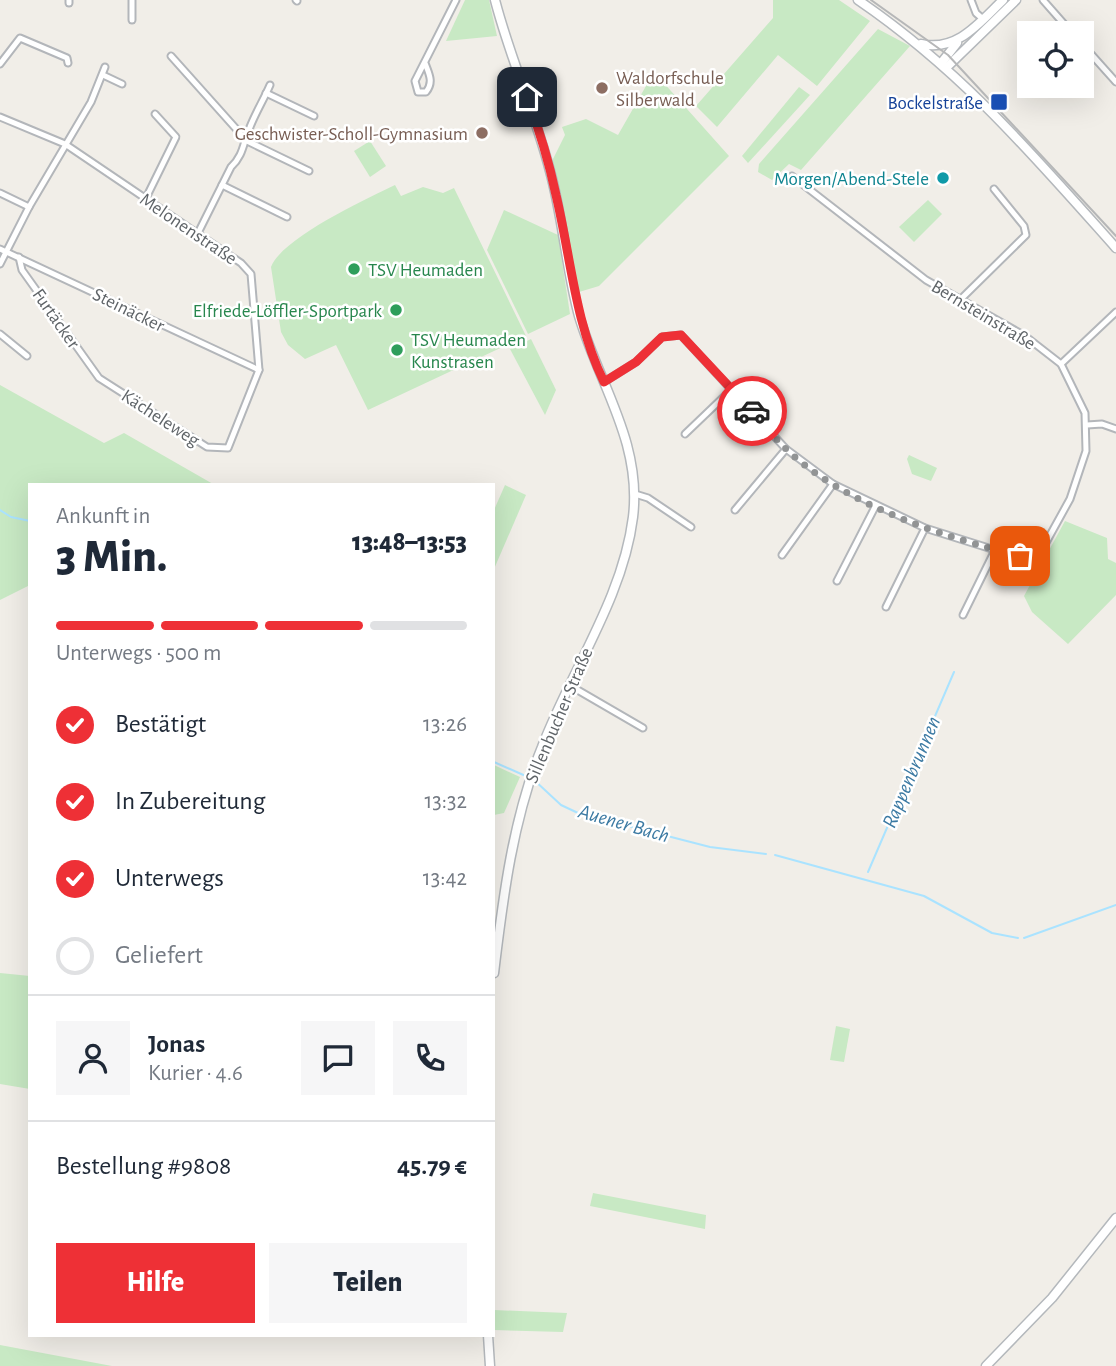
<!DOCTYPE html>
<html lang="de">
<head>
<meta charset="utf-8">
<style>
  :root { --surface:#fff; --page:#f6f6f7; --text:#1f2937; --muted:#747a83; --line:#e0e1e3; --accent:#ee3036 }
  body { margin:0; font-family:"Alegreya Sans",sans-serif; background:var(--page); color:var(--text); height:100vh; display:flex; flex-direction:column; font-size:26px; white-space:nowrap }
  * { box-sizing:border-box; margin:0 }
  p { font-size:23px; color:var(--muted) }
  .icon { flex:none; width:38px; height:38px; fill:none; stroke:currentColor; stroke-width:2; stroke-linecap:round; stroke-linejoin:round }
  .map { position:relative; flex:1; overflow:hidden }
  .drawer { position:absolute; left:28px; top:483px; width:467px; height:854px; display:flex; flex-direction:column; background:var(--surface); border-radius:0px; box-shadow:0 7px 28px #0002 }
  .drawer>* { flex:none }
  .tools { position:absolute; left:1017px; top:21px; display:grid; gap:14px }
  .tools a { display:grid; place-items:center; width:77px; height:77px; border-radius:0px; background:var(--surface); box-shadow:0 7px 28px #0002; font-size:35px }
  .pin { position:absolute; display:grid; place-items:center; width:60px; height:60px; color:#fff; margin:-30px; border-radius:14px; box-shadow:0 4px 10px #0006 }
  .courier { position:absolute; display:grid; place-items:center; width:70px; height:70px; margin:-35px; border:5px solid #ee3036; border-radius:50%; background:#fff; color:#222; box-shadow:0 2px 9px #0007 }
  .headline em { font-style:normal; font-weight:800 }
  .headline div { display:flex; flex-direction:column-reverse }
  .headline { display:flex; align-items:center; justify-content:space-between; height:119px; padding:0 28px }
  h1 { font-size:46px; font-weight:800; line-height:52px }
  .bar { display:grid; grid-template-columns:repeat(4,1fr); gap:10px 7px; align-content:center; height:84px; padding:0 28px }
  .bar i { height:9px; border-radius:5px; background:var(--line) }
  .bar .on { background:var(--accent) }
  .bar p { grid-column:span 4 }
  .line { display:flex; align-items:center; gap:18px; padding:0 28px; border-top:2px solid var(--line) }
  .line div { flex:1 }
  .round { display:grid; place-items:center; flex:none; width:74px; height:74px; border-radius:0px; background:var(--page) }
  ol { padding:0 28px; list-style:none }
  li { display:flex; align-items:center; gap:21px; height:77px }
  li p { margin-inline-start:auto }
  li .icon { padding:7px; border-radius:50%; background:var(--accent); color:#fff; stroke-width:4 }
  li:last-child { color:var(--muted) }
  li i { width:38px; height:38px; border:4px solid var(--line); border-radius:50% }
  .action { display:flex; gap:14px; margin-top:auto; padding:14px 28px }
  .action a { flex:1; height:80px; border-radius:0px; background:var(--accent); color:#fff; font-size:28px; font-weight:800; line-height:80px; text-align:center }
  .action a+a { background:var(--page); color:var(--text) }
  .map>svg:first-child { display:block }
</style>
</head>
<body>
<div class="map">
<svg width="1116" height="1366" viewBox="0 0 1116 1366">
  <rect width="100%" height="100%" fill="#f1eee8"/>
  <g fill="#c8e9c4">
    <path d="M 465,0 L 489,0 L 497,36 L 446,41 Z"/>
    <path d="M 773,0 L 839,0 L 870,21 L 817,86 L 778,55 L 717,127 L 696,106 L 773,18 Z"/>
    <path d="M 878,29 L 910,46 L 801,170 L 789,164 L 772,180 L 758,172 L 759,164 Z"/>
    <path d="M 654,72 L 729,156 L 599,286 L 579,292 L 550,165 L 565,135 L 562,127 L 586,119 L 618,135 Z"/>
    <path d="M 799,87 L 810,95 L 748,163 L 742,156 Z"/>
    <path d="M 370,141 L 386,166 L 370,177 L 354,151 Z"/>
    <path d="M 395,185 L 401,196 L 423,187 L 443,193 L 454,188 L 526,336 L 368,410 L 336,345 L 305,359 L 288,345 L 281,332 L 271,267 C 282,238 366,199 395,185 Z"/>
    <path d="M 928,200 L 942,214 L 914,242 L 899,227 Z"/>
    <path d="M 504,210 L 558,235 L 570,314 L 528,334 L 487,250 Z"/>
    <path d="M 531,339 L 556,390 L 545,415 L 510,349 Z"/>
    <path d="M 0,385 L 104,443 L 124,433 L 213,484 L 30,485 L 30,585 L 0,600 Z"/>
    <path d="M 909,455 L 937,468 L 931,481 L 912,474 L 907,459 Z"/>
    <path d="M 505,485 L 526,495 L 494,569 L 494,510 Z"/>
    <path d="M 1065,521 L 1107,538 L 1108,559 L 1116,563 L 1116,595 L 1068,644 L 1032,612 L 1024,596 Z"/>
    <path d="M 494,765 L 520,777 L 504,813 L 494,815 Z"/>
    <path d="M 0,973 L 30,976 L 30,1089 L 0,1084 Z"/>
    <path d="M 836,1026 L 850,1029 L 844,1062 L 830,1060 Z"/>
    <path d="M 593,1193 L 706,1215 L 705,1229 L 590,1206 Z"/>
    <path d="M 494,1310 L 567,1313 L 563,1332 L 494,1330 Z"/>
    <path d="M 0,1345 L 112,1366 L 0,1366 Z"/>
  </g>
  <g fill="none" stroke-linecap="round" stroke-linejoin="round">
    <g stroke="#aae3ff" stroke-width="2">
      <path d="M 0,510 L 11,517 L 30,521"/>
      <path d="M 494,762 L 528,777"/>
      <path d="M 533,779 L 561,805 L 578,813 L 710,847 L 766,854"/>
      <path d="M 775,855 L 924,896 L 992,933 L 1018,938"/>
      <path d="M 868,872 L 954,672"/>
      <path d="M 1024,938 L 1116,905"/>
    </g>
    <g stroke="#b3b6ba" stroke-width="9">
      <g id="street">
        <path d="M 296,0 L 297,1"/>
        <path d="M 971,0 L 976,13 L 984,20"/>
        <path d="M 1043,0 L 1072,33"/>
        <path d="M 69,3 L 69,0"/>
        <path d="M 132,20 L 132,0"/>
        <path d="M 1082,44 L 1116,82"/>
        <path d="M 171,56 L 247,141 L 309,171"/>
        <path d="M 425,63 C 429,74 434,82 426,92 L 418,92 L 415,81 L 456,0"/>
        <path d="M 0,64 L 20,38 L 67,58 L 68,63"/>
        <path d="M 103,75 L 122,84"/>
        <path d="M 266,93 L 314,116"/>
        <path d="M 0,117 L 65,144 L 241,263 L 251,274 L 259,370 L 228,448 L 207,447 L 99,378 L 22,270 L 19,257"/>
        <path d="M 222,185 L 287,217"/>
        <path d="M 0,193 L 29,207"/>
        <path d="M 146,198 L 176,137 L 155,114"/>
        <path d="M 198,233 L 231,167 C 244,155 243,142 250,127 C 256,112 264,99 270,85"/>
        <path d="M 0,249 L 259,370"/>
        <path d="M 0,264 L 29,207 L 91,102 L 105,67"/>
        <path d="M 961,299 L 1026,235 L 1024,226 L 994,189"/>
        <path d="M 0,334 L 27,356"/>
        <path d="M 1061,364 L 1116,312"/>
        <path d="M 604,382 L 636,362 L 662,337 L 681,335 L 786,449 L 833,484 L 925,528 L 995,550 L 1034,557 L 1043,548 L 1070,499 L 1086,451 L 1085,413 L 1061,364 L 1025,336 L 926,280 L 792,176"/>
        <path d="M 1087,425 L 1102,424 L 1116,429"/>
        <path d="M 685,434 L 732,389"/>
        <path d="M 635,494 L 648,498 L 691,527"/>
        <path d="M 735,510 L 786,449"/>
        <path d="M 782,555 L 833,484"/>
        <path d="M 837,581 L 876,505"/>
        <path d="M 886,607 L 925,528"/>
        <path d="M 963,615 L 995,550"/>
        <path d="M 569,685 L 643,728"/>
      </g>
    </g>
    <g stroke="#b4b8bc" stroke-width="11">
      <g id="secondary">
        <path d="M 858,0 C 962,71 1033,155 1116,248"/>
        <path d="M 921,44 C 957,52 979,23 1003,0"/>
        <path d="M 942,62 L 957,43"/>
        <path d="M 947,67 L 1016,0"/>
        <path d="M 494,973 C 503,897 513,818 542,747 C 571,671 623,598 633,517 C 642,442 599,384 579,316 C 566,268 563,218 550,171 C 535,113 510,58 495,0"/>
        <path d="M 488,1335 L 490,1366"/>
        <path d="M 986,1366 L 1052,1298 L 1116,1218"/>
      </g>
    </g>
    <use href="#street" stroke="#fff" stroke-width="5"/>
    <use href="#secondary" stroke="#fff" stroke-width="8"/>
    <path stroke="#b6b7b8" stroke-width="2" d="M 871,0 L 948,55 L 1116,236"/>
  </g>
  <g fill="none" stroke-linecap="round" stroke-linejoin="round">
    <path stroke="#929495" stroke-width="7" stroke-dasharray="0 12.6" d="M 752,411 C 763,423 773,436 784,447 C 842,504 943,537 1020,556"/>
    <path stroke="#ee3036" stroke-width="9" d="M 527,97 C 539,129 549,162 556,195 C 571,258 575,323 604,382 L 636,362 L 662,337 L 681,335 L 752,411"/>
  </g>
  <g fill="#8d6e63" stroke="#fff" stroke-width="2.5">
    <circle cx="602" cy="88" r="7"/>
    <circle cx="482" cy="133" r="7"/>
  </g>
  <rect fill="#1a4fb4" stroke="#fff" stroke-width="2.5" x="990" y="93" width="18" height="18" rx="3.5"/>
  <circle fill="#0f9aa8" stroke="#fff" stroke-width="2.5" cx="943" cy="178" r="7"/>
  <g fill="#2e9e5b" stroke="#fff" stroke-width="2.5">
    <circle cx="354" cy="269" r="7"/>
    <circle cx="396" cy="310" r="7"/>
    <circle cx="397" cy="350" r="7"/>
  </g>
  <g text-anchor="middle" stroke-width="5" stroke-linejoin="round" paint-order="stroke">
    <g font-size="19" fill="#785e54" stroke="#fff" text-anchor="start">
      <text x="616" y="84">Waldorfschule<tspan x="616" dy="22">Silberwald</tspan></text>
      <text x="468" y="140" text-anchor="end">Geschwister-Scholl-Gymnasium</text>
    </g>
    <g font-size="19" fill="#164399" stroke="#fff" text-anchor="end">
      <text x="983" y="109">Bockelstraße</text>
    </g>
    <g font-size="19" fill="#0d838f" stroke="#fff" text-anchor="end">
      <text x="929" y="185">Morgen/Abend-Stele</text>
    </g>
    <g font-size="19" fill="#5f6468" stroke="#fff">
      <text transform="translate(189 228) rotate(34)" y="7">Melonenstraße</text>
      <text transform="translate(129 309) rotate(26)" y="7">Steinäcker</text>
      <text transform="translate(984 314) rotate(31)" y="7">Bernsteinstraße</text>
      <text transform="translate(57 318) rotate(55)" y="7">Furtäcker</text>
      <text transform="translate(161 417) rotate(33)" y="7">Kächeleweg</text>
      <text transform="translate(558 715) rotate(-67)" y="7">Sillenbucher Straße</text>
    </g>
    <g font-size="19" fill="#27864d" stroke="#fff" text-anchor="start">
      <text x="368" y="276">TSV Heumaden</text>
      <text x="382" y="317" text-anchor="end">Elfriede-Löffler-Sportpark</text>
      <text x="411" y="346">TSV Heumaden<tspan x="411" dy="22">Kunstrasen</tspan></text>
    </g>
    <g font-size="21" font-style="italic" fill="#3c7aa3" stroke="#fff">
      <text transform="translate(911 772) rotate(-67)" y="7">Rappenbrunnen</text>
      <text transform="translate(624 823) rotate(16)" y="7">Auener Bach</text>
    </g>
  </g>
</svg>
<div class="tools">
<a><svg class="icon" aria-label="locate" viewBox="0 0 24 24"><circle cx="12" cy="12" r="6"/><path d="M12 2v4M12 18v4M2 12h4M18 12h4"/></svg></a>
</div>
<div class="pin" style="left:1020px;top:556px;background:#ea580c"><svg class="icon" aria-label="bag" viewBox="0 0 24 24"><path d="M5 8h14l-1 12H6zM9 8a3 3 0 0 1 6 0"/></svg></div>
<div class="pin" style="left:527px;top:97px;background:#1f2937"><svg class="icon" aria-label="home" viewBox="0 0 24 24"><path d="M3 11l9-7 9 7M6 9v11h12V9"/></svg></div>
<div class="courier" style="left:752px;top:411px"><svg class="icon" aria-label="car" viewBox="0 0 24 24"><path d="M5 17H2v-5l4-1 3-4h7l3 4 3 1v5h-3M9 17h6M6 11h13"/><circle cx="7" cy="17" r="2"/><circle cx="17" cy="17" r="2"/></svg></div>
<section class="drawer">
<div class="headline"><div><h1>3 Min.</h1><p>Ankunft in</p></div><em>13:48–13:53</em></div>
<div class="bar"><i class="on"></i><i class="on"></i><i class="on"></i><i></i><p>Unterwegs · 500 m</p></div>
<ol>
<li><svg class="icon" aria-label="check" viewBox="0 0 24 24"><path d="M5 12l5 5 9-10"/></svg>Bestätigt<p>13:26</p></li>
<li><svg class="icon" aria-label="check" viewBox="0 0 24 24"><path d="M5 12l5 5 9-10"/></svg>In Zubereitung<p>13:32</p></li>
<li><svg class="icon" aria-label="check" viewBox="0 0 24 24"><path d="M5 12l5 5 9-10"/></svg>Unterwegs<p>13:42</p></li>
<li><i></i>Geliefert</li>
</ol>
<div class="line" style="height:126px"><a class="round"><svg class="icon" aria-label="person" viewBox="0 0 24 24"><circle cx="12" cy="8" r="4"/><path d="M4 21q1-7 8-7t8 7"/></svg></a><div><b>Jonas</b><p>Kurier · 4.6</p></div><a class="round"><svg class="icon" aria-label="chat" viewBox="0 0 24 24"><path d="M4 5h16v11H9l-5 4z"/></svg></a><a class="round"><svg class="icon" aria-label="phone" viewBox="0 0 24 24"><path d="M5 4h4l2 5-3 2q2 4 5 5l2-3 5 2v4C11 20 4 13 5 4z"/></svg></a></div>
<div class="line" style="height:91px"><div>Bestellung #9808</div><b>45.79 €</b></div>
<div class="action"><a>Hilfe</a><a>Teilen</a></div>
</section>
</div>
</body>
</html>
